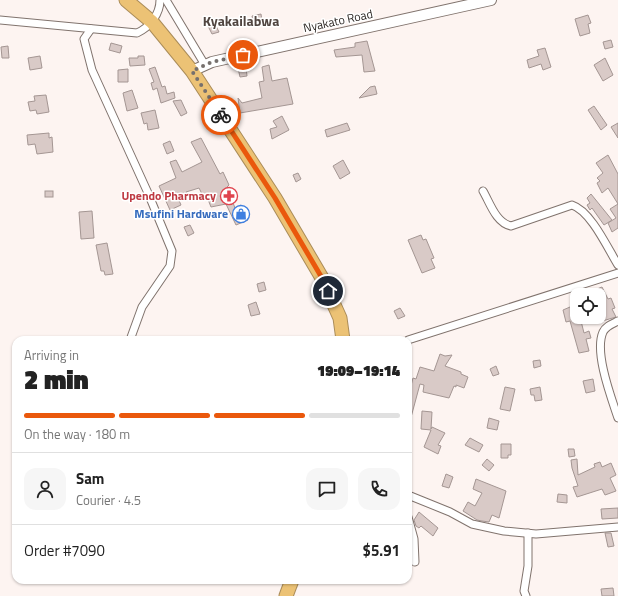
<!DOCTYPE html>
<html lang="en">
<head>
<meta charset="utf-8">
<style>
  :root { --surface:#fff; --page:#f6f6f6; --text:#222; --muted:#767676; --line:#e0e0e0; --accent:#ea580c }
  body { margin:0; font-family:"Titillium Web",sans-serif; background:var(--page); color:var(--text); height:100vh; display:flex; flex-direction:column; font-size:15px; white-space:nowrap }
  * { box-sizing:border-box; margin:0 }
  p { font-size:13px; color:var(--muted) }
  .icon { flex:none; width:22px; height:22px; fill:none; stroke:currentColor; stroke-width:2; stroke-linecap:round; stroke-linejoin:round }
  .map { position:relative; flex:1; overflow:hidden }
  .drawer { position:absolute; left:12px; top:336px; width:400px; height:248px; display:flex; flex-direction:column; background:var(--surface); border-radius:12px; box-shadow:0 1px 3px #0004 }
  .drawer>* { flex:none }
  .buttons { position:absolute; left:570px; top:288px; display:grid; gap:8px }
  .buttons a { display:grid; place-items:center; width:36px; height:36px; border-radius:8px; background:var(--surface); box-shadow:0 1px 3px #0004; font-size:20px }
  .pin { position:absolute; display:grid; place-items:center; width:34px; height:34px; color:#fff; margin:-17px; border:2px solid #fff; border-radius:50%; box-shadow:0 1px 4px #0007 }
  .courier { position:absolute; display:grid; place-items:center; width:40px; height:40px; margin:-20px; border:3px solid #ea580c; border-radius:50%; background:#fff; color:#222; box-shadow:0 1px 5px #0007 }
  .headline em { font-style:normal; font-weight:800 }
  .headline div { display:flex; flex-direction:column-reverse }
  .headline { display:flex; align-items:center; justify-content:space-between; height:68px; padding:0 12px }
  h1 { font-size:26px; font-weight:800; line-height:30px }
  .bar { display:grid; grid-template-columns:repeat(4,1fr); gap:6px 4px; align-content:center; height:48px; padding:0 12px }
  .bar i { height:5px; border-radius:3px; background:var(--line) }
  .bar .selected { background:var(--accent) }
  .bar p { grid-column:span 4 }
  .line { display:flex; align-items:center; gap:10px; padding:0 12px; border-top:1px solid var(--line) }
  .line div { flex:1 }
  .round { display:grid; place-items:center; flex:none; width:42px; height:42px; border-radius:12px; background:var(--page) }
  .map>svg:first-child { display:block }
</style>
</head>
<body>
<div class="map">
<svg width="618" height="596" viewBox="0 0 618 596">
  <rect width="100%" height="100%" fill="#fdf4f1"/>
  <g fill="#d9cac7" stroke="#a49693">
    <path d="M 261,14 L 262,21 L 253,22 L 252,16 Z"/>
    <path d="M 588,15 L 591,23 L 588,24 L 590,33 L 580,36 L 575,19 Z"/>
    <path d="M 215,24 L 219,32 L 212,34 L 208,26 Z"/>
    <path d="M 611,40 L 613,47 L 605,49 L 603,42 Z"/>
    <path d="M 367,41 L 375,71 L 364,72 L 362,55 L 336,57 L 334,50 L 355,47 L 355,43 Z"/>
    <path d="M 111,43 L 122,46 L 120,53 L 109,50 Z"/>
    <path d="M 8,46 L 9,58 L 2,58 L 1,47 Z"/>
    <path d="M 545,48 L 551,67 L 543,70 L 541,64 L 529,68 L 527,60 L 539,56 L 537,50 Z"/>
    <path d="M 40,56 L 42,68 L 30,70 L 28,58 Z"/>
    <path d="M 138,56 L 144,56 L 145,65 L 130,66 L 129,58 L 138,58 Z"/>
    <path d="M 605,58 L 613,75 L 603,81 L 594,65 Z"/>
    <path d="M 269,65 L 272,81 L 287,78 L 293,104 L 240,113 L 238,98 L 242,103 L 262,98 L 259,82 L 264,81 L 262,67 Z"/>
    <path d="M 155,67 L 162,87 L 165,86 L 167,94 L 174,92 L 175,98 L 161,103 L 157,88 L 153,90 L 151,83 L 154,82 L 149,69 Z"/>
    <path d="M 246,67 L 247,76 L 240,77 L 238,68 Z"/>
    <path d="M 128,69 L 128,82 L 118,82 L 118,70 Z"/>
    <path d="M 375,86 L 377,94 L 359,98 L 370,87 Z"/>
    <path d="M 132,90 L 138,108 L 127,111 L 123,93 Z"/>
    <path d="M 46,95 L 49,112 L 37,114 L 36,110 L 30,111 L 28,102 L 35,101 L 34,96 Z"/>
    <path d="M 181,100 L 187,113 L 181,116 L 173,101 Z"/>
    <path d="M 594,106 L 607,125 L 601,130 L 588,110 Z"/>
    <path d="M 155,110 L 159,128 L 148,130 L 147,123 L 144,124 L 141,113 Z"/>
    <path d="M 282,116 L 289,130 L 272,139 L 270,129 L 277,127 L 273,121 Z"/>
    <path d="M 347,123 L 350,130 L 327,137 L 325,130 Z"/>
    <path d="M 618,123 L 618,138 L 611,127 Z"/>
    <path d="M 49,133 L 49,138 L 52,137 L 53,152 L 37,154 L 35,144 L 28,145 L 27,135 Z"/>
    <path d="M 201,138 L 220,174 L 223,172 L 229,185 L 227,187 L 235,208 L 241,205 L 248,220 L 236,225 L 226,204 L 211,207 L 207,197 L 204,198 L 199,188 L 186,192 L 187,195 L 178,198 L 181,205 L 170,210 L 159,186 L 176,178 L 170,162 L 176,160 L 182,172 L 202,162 L 191,142 Z"/>
    <path d="M 170,141 L 174,151 L 167,154 L 163,144 Z"/>
    <path d="M 608,155 L 618,174 L 618,228 L 612,232 L 608,223 L 616,218 L 610,209 L 618,204 L 608,188 L 602,193 L 597,183 L 600,181 L 597,178 L 603,173 L 596,163 Z"/>
    <path d="M 343,160 L 350,173 L 340,179 L 333,166 Z"/>
    <path d="M 298,173 L 301,179 L 296,182 L 293,175 Z"/>
    <rect x="45" y="191" width="8" height="6"/>
    <path d="M 591,194 L 612,220 L 604,225 L 592,208 L 590,210 L 587,205 L 590,203 L 587,198 Z"/>
    <path d="M 92,211 L 94,238 L 81,239 L 79,212 Z"/>
    <path d="M 190,225 L 194,233 L 188,236 L 184,227 Z"/>
    <path d="M 421,235 L 423,240 L 426,239 L 434,258 L 431,259 L 435,268 L 422,273 L 408,240 Z"/>
    <path d="M 107,243 L 113,274 L 105,275 L 104,271 L 101,271 L 96,245 Z"/>
    <path d="M 264,282 L 266,290 L 259,292 L 257,284 Z"/>
    <path d="M 602,287 L 608,299 L 611,298 L 615,308 L 612,309 L 616,317 L 599,322 L 599,303 L 602,302 L 597,289 Z"/>
    <path d="M 256,302 L 260,314 L 251,316 L 248,305 Z"/>
    <path d="M 577,304 L 577,317 L 580,317 L 584,333 L 589,331 L 591,338 L 586,339 L 589,351 L 579,353 L 570,321 L 566,322 L 563,310 Z"/>
    <path d="M 400,308 L 405,316 L 398,319 L 394,311 Z"/>
    <path d="M 440,354 L 445,356 L 452,355 L 445,366 L 461,372 L 461,374 L 468,377 L 464,388 L 456,385 L 456,387 L 454,386 L 449,398 L 423,392 L 424,385 L 420,384 L 410,421 L 408,421 L 408,397 L 413,378 L 416,379 L 420,367 L 434,371 Z"/>
    <path d="M 540,360 L 541,366 L 534,368 L 533,361 Z"/>
    <path d="M 496,366 L 499,374 L 493,376 L 490,369 Z"/>
    <path d="M 593,379 L 595,391 L 586,393 L 583,381 Z"/>
    <path d="M 505,387 L 515,389 L 510,411 L 500,409 Z"/>
    <path d="M 540,387 L 542,400 L 535,401 L 534,395 L 531,395 L 530,389 Z"/>
    <path d="M 422,411 L 432,412 L 431,429 L 432,427 L 445,433 L 438,445 L 441,446 L 438,454 L 424,447 L 431,430 L 421,429 Z"/>
    <path d="M 489,418 L 499,421 L 497,430 L 487,428 Z"/>
    <path d="M 470,438 L 483,445 L 479,452 L 465,445 Z"/>
    <path d="M 501,444 L 511,444 L 511,455 L 508,455 L 508,458 L 501,458 Z"/>
    <path d="M 568,449 L 574,449 L 575,456 L 569,457 Z"/>
    <path d="M 487,459 L 494,465 L 489,471 L 482,465 Z"/>
    <path d="M 577,459 L 578,475 L 595,467 L 594,464 L 600,462 L 602,467 L 611,463 L 616,475 L 610,478 L 616,491 L 605,495 L 602,489 L 577,497 L 573,487 L 578,486 L 572,468 L 571,460 Z"/>
    <path d="M 446,474 L 453,477 L 449,488 L 442,486 Z"/>
    <path d="M 476,479 L 506,491 L 499,518 L 492,515 L 489,522 L 482,521 L 477,520 L 463,511 L 468,502 L 475,506 L 482,493 L 473,489 Z"/>
    <path d="M 558,494 L 567,495 L 567,503 L 557,502 Z"/>
    <path d="M 618,508 L 618,518 L 602,519 L 601,509 Z"/>
    <path d="M 419,512 L 438,528 L 433,536 L 421,526 L 419,528 L 416,526 L 414,520 Z"/>
    <path d="M 605,533 L 611,533 L 614,546 L 608,547 Z"/>
    <path d="M 613,588 L 614,596 L 602,596 L 601,589 Z"/>
  </g>
  <g fill="none" stroke-linecap="round" stroke-linejoin="round">
    <g stroke="#80736d" stroke-width="9">
      <g id="street">
        <path d="M 166,0 L 205,65"/>
        <path d="M 0,20 L 137,33 C 150,27 160,14 160,0"/>
        <path d="M 91,29 L 84,39 L 92,70 L 148,193 L 172,251 L 170,266 L 142,307 L 130,340"/>
        <path d="M 483,191 C 490,203 496,223 511,226 L 572,205 C 591,211 608,249 618,265"/>
        <path d="M 618,321 C 612,324 606,326 603,332 C 594,352 611,397 618,418"/>
        <path d="M 408,340 L 618,273"/>
        <path d="M 408,495 L 450,512 L 472,524 L 504,531 L 536,534 L 618,527"/>
        <path d="M 408,517 L 414,539 L 415,562"/>
        <path d="M 526,596 L 524,591 L 528,566 L 528,533"/>
      </g>
    </g>
    <g stroke="#80736d" stroke-width="12">
      <path id="secondary" d="M 192,71 L 212,62 L 491,0"/>
    </g>
    <g stroke="#aa8c59" stroke-width="15">
      <g id="highway">
        <path d="M 126,0 L 152,22 L 192,71 L 275,198 L 322,278 L 340,318 L 343,340"/>
        <path d="M 286,596 L 292,580"/>
      </g>
    </g>
    <use href="#street" stroke="#fff" stroke-width="7"/>
    <use href="#secondary" stroke="#fff" stroke-width="10"/>
    <use href="#highway" stroke="#ecc275" stroke-width="13"/>
  </g>
  <g fill="none" stroke-linecap="round" stroke-linejoin="round">
    <path stroke="#76706d" stroke-width="4" stroke-dasharray="0 7.2" d="M 221,115 L 192,71 L 212,62 L 243,55"/>
    <path stroke="#ea580c" stroke-width="5" d="M 221,115 L 275,198 L 322,278 L 328,291"/>
  </g>
  <defs>
    <g id="pharmacy-ring" transform="scale(0.9)"><circle r="9.5" fill="#fff" stroke="#e0444e" stroke-width="1.5"/><path d="M-2-6h4v4h4v4h-4v4h-4v-4h-4v-4h4Z" fill="#e0444e"/></g>
    <g id="shop-ring" transform="scale(0.9)"><circle r="9.5" fill="#fff" stroke="#3f7fe0" stroke-width="1.5"/><path d="M-5-2.5h2.3a2.7 3.5 0 0 1 5.4 0H5L5.5 6h-11ZM-1.5-2.5h3a1.5 2.3 0 0 0-3 0Z" fill="#3f7fe0"/></g>
  </defs>
  <g fill-rule="evenodd">
    <use href="#pharmacy-ring" x="229" y="196"/>
    <use href="#shop-ring" x="241" y="214"/>
  </g>
  <g text-anchor="middle" stroke-width="3" stroke-linejoin="round" paint-order="stroke">
    <g font-size="12" fill="#2e2926" stroke="#fff">
      <text transform="translate(338 21) rotate(-12)" y="4">Nyakato Road</text>
    </g>
    <g font-size="12" font-weight="bold" fill="#be3a42" stroke="#fff" text-anchor="end">
      <text x="216" y="200">Upendo Pharmacy</text>
    </g>
    <g font-size="12" font-weight="bold" fill="#366cbe" stroke="#fff" text-anchor="end">
      <text x="228" y="218">Msufini Hardware</text>
    </g>
    <g font-size="14" font-weight="bold" fill="#504540" stroke="#fff">
      <text x="241" y="26">Kyakailabwa</text>
    </g>
  </g>
</svg>
<div class="buttons">
<a><svg class="icon" aria-label="locate" viewBox="0 0 24 24"><circle cx="12" cy="12" r="6"/><path d="M12 2v4M12 18v4M2 12h4M18 12h4"/></svg></a>
</div>
<div class="pin" style="left:243px;top:55px;background:#ea580c"><svg class="icon" aria-label="bag" viewBox="0 0 24 24"><path d="M5 8h14l-1 12H6zM9 8a3 3 0 0 1 6 0"/></svg></div>
<div class="pin" style="left:328px;top:291px;background:#1f2937"><svg class="icon" aria-label="home" viewBox="0 0 24 24"><path d="M3 11l9-7 9 7M6 9v11h12V9"/></svg></div>
<div class="courier" style="left:221px;top:115px"><svg class="icon" aria-label="bike" viewBox="0 0 24 24"><circle cx="6" cy="16" r="4"/><circle cx="18" cy="16" r="4"/><path d="M6 16l4-8h5l3 8M10 8l3 8H6M13 5h3"/></svg></div>
<section class="drawer">
<div class="headline"><div><h1>2 min</h1><p>Arriving in</p></div><em>19:09–19:14</em></div>
<div class="bar"><i class="selected"></i><i class="selected"></i><i class="selected"></i><i></i><p>On the way · 180 m</p></div>
<div class="line" style="height:72px"><a class="round"><svg class="icon" aria-label="person" viewBox="0 0 24 24"><circle cx="12" cy="8" r="4"/><path d="M4 21q1-7 8-7t8 7"/></svg></a><div><b>Sam</b><p>Courier · 4.5</p></div><a class="round"><svg class="icon" aria-label="chat" viewBox="0 0 24 24"><path d="M4 5h16v11H9l-5 4z"/></svg></a><a class="round"><svg class="icon" aria-label="phone" viewBox="0 0 24 24"><path d="M5 4h4l2 5-3 2q2 4 5 5l2-3 5 2v4C11 20 4 13 5 4z"/></svg></a></div>
<div class="line" style="height:52px"><div>Order #7090</div><b>$5.91</b></div>
</section>
</div>
</body>
</html>
